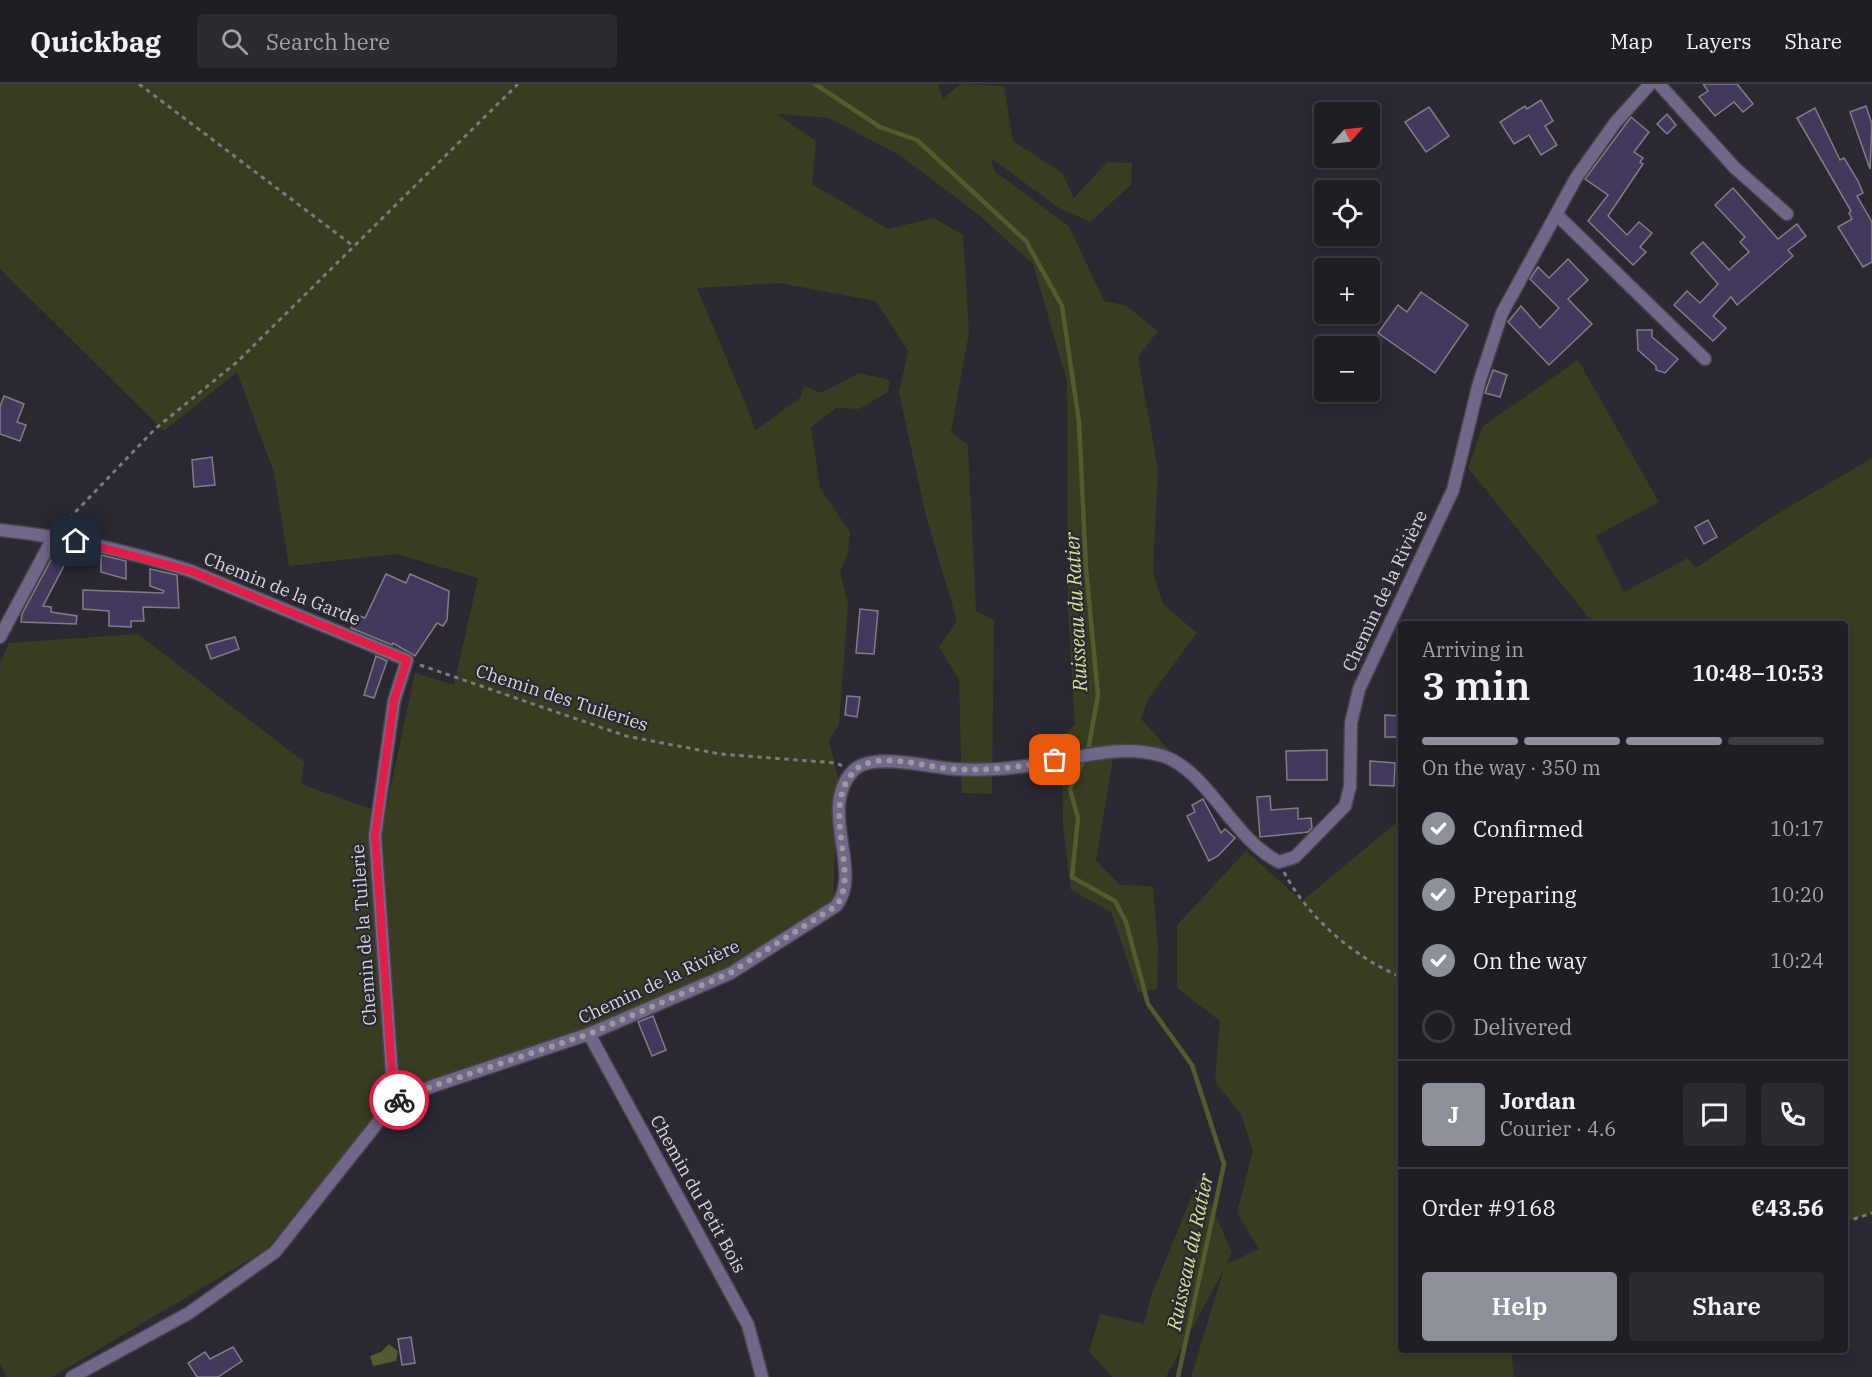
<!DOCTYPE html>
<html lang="en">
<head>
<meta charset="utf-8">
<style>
  :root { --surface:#201e25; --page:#2d2b32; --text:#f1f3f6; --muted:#a2a2a7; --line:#3d3c42; --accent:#8c9099 }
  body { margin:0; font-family:"IBM Plex Serif",serif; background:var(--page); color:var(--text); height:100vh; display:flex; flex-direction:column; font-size:22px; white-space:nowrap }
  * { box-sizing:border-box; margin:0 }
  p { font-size:20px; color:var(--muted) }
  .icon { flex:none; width:33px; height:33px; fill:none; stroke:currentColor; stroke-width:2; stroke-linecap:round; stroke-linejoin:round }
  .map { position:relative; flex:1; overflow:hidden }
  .details { position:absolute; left:1398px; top:537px; width:450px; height:732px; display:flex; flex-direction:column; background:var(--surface); border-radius:6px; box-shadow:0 3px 9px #0003,0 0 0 2px var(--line) }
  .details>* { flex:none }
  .needle { width:39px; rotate:63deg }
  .buttons { position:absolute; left:1314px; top:18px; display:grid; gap:12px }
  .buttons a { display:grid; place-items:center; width:66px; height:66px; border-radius:6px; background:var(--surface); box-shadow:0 3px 9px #0003,0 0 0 2px var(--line); font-size:30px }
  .pin { position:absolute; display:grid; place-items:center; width:51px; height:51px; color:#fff; margin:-26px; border-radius:12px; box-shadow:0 3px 9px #0006 }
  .courier { position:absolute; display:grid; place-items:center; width:60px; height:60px; margin:-30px; border:4px solid #e11d48; border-radius:50%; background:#fff; color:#222; box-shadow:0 2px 8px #0007 }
  .headline em { font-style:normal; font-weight:600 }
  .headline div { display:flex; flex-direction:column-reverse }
  .headline { display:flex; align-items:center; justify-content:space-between; height:102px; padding:0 24px }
  h1 { font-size:39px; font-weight:600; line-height:45px }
  .bar { display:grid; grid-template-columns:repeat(4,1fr); gap:9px 6px; align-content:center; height:72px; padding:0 24px }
  .bar i { height:8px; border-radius:4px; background:var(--line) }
  .bar .current { background:var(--accent) }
  .bar p { grid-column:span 4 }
  .line { display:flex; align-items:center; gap:15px; padding:0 24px; border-top:2px solid var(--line) }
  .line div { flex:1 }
  .round { display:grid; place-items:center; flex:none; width:63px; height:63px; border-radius:6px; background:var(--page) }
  ol { padding:0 24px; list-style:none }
  li { display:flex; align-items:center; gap:18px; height:66px }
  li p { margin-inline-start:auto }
  li .icon { padding:6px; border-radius:50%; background:var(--accent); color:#fff; stroke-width:4 }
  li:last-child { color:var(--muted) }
  li i { width:33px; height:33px; border:3px solid var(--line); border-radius:50% }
  .primary-button { display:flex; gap:12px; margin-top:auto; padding:12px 24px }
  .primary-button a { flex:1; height:69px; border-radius:6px; background:var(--accent); color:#fff; font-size:24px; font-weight:600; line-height:69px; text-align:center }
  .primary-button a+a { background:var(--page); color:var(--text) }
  header { display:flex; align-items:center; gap:36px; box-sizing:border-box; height:84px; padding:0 30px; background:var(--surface); border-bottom:2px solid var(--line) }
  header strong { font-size:28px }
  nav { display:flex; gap:33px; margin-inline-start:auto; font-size:21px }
  .search { width:420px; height:54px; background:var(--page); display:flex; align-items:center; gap:15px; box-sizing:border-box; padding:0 21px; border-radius:6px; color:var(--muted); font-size:22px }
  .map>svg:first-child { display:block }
</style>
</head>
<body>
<header>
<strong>Quickbag</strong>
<div class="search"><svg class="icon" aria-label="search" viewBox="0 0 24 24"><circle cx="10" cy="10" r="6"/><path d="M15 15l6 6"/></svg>Search here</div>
<nav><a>Map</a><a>Layers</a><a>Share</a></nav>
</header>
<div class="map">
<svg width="1872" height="1293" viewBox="0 0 1872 1293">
  <rect width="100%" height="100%" fill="#2b2831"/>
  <g fill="#383c21">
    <path d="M 0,0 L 938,0 L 943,15 L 960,0 L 1004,2 L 1013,57 L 1062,89 L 1074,114 L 1107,78 L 1132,79 L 1131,101 L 1090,138 L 1059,124 L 991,74 L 994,87 L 1069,142 L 1104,217 L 1125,221 L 1158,247 L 1138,273 L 1158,386 L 1153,488 L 1163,520 L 1197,549 L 1148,615 L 1141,635 L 1172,669 L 1115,662 L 1096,777 L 1120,801 L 1153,802 L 1158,863 L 1157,905 L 1138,908 L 1111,828 L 1071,806 L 1063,741 L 1062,653 L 1075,641 L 1068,529 L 1067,298 L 1033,180 L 979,131 L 901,72 L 829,34 L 777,30 L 816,57 L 812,100 L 888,145 L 934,134 L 963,151 L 969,248 L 951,348 L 968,361 L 976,527 L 994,536 L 992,710 L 962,709 L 959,596 L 939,563 L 957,537 L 926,432 L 899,309 L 908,267 L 876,217 L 779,199 L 697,204 L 751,333 L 755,347 L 800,314 L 804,302 L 821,309 L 859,289 L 890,296 L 888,308 L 859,325 L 836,324 L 811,343 L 820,404 L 850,448 L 848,468 L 840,488 L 848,520 L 839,640 L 829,657 L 838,694 L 833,818 L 730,885 L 584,944 L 392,1013 L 266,1166 L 52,1293 L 7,1293 L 0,1280 L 0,579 L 9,559 L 138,550 L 304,678 L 301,700 L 385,730 L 415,589 L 454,601 L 478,494 L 396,470 L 289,482 L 274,389 L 237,288 L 164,347 L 8,193 L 0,184 Z"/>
    <path d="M 1578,276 L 1659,418 L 1596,452 L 1624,508 L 1688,474 L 1696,484 L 1772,433 L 1872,374 L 1872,1129 L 1845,1138 L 1845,540 L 1594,540 L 1468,384 L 1483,342 Z"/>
    <path d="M 1401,735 L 1401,1266 L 1511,1266 L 1514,1293 L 1191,1293 L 1224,1185 L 1166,1293 L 1113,1293 L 1089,1268 L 1100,1230 L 1144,1240 L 1152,1209 L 1199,1095 L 1232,1168 L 1227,1180 L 1259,1165 L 1237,1129 L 1253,1066 L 1241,1030 L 1215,998 L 1220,937 L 1177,904 L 1177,841 L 1246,767 L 1302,817 Z"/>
  </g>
  <path fill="#565b2f" d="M 389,1260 L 398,1267 L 396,1277 L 373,1282 L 370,1272 L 381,1268 Z"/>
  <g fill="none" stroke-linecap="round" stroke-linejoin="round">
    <path stroke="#565b2f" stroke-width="4.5" d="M 815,0 L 880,43 L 917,56 L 1026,157 L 1062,222 L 1079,338 L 1086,485 L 1098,611 L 1088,667 L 1070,705 L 1078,734 L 1072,793 L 1115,817 L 1126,838 L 1148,920 L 1192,981 L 1224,1080 L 1178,1293"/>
  </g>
  <g fill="#45385d" stroke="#827e89" stroke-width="1.5">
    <path d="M 1703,0 L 1737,0 L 1753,20 L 1743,28 L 1734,18 L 1715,32 L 1699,13 L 1708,7 Z"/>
    <path d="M 1541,16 L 1553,37 L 1545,42 L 1557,61 L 1541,71 L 1529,51 L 1514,60 L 1500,38 L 1525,22 L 1527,25 Z"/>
    <path d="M 1866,22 L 1872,40 L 1870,85 L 1850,28 Z"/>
    <path d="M 1429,23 L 1449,52 L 1426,68 L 1405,38 Z"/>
    <path d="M 1815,24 L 1840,76 L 1844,74 L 1858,97 L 1863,109 L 1857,112 L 1872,138 L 1872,178 L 1863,183 L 1838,143 L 1852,135 L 1849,129 L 1851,127 L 1797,34 Z"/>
    <path d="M 1667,30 L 1676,41 L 1667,50 L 1657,40 Z"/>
    <path d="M 1631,33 L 1649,48 L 1634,68 L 1643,74 L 1640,78 L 1643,80 L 1608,132 L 1627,151 L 1639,138 L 1652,149 L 1640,163 L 1646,168 L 1633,181 L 1588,137 L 1608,111 L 1585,95 Z"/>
    <path d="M 1733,104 L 1778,155 L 1797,140 L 1806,152 L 1788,166 L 1793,172 L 1737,221 L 1731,213 L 1713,232 L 1726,244 L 1713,257 L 1674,221 L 1687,207 L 1700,219 L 1718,200 L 1691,169 L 1703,158 L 1729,186 L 1749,168 L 1740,158 L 1745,153 L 1715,121 Z"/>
    <path d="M 1568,175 L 1588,196 L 1568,215 L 1592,240 L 1549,281 L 1508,238 L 1521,222 L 1540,244 L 1559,224 L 1530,195 L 1538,183 L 1549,194 Z"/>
    <path d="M 1421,208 L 1468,241 L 1435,289 L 1378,249 L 1398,221 L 1407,228 Z"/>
    <path d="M 1637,246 L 1652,246 L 1652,253 L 1678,275 L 1665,289 L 1656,286 L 1656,282 L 1638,266 Z"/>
    <path d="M 1493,286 L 1507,291 L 1500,313 L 1485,309 Z"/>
    <path d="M 4,312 L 24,320 L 17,338 L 26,341 L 20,357 L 0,350 L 0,323 Z"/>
    <path d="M 212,373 L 215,401 L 194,403 L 192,376 Z"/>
    <path d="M 1708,436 L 1717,453 L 1704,460 L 1695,443 Z"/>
    <path d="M 58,463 L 81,467 L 77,481 L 66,478 L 43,522 L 51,523 L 51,528 L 77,532 L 76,540 L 21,538 L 22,530 Z"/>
    <path d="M 101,471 L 126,477 L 126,495 L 101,488 Z"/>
    <path d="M 150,485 L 177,491 L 179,524 L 143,523 L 144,537 L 131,537 L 131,543 L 109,542 L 109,527 L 83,525 L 83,506 L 163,509 L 164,507 L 150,502 Z"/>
    <path d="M 386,490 L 406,499 L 410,490 L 449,507 L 447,536 L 443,542 L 437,539 L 415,572 L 393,559 L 392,561 L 351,544 L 357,531 L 365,534 Z"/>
    <path d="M 860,525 L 878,527 L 874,570 L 856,569 Z"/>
    <path d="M 235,553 L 239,565 L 211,575 L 206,561 Z"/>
    <path d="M 376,572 L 387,577 L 374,614 L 364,611 Z"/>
    <path d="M 847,612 L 860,613 L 857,633 L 845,631 Z"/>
    <path d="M 1385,631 L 1401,632 L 1401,653 L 1385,653 Z"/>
    <path d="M 1327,666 L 1327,696 L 1287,696 L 1286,667 Z"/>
    <path d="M 1370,677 L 1395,679 L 1394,702 L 1370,701 Z"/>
    <path d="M 1270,712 L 1271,726 L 1298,724 L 1298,735 L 1311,734 L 1312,744 L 1308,748 L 1260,753 L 1257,713 Z"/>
    <path d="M 1203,715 L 1221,749 L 1225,745 L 1235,754 L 1218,772 L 1209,777 L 1187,732 L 1195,728 L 1192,721 Z"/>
    <path d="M 653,932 L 666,966 L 652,972 L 638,938 Z"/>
    <path d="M 411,1253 L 415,1279 L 402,1281 L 398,1255 Z"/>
    <path d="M 233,1263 L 242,1277 L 218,1293 L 197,1293 L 188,1279 L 205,1268 L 210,1275 Z"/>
  </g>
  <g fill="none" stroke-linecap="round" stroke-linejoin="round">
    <g stroke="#47444c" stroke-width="15">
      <g id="street">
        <path d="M 1659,0 L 1735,84 L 1787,130"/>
        <path d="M 1557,131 L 1705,275"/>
        <path d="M 0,446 C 65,453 129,467 191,487 L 407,576 L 394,617 L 375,752 L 394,1018"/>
        <path d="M 0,553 L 54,452"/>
        <path d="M 589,950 L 748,1241 L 762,1293"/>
        <path d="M 72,1293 L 189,1229 L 275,1168 L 394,1018 L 433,1002 L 589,950 L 731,889 L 836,822 C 864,788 817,725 853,687 C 872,667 930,684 955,685 C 980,687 1007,685 1032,681 C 1076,675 1119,659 1163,672 C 1208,687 1232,754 1279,778 L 1295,773 L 1345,722 L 1350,703 L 1351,639 L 1359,605 L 1453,406 L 1479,299 L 1502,229 L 1576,94 L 1615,39 L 1650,0"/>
      </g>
    </g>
    <g stroke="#7c7a81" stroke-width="3" stroke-dasharray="4.5 4.5" stroke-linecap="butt">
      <path d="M 139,0 L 352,161"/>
      <path d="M 63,441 L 155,345 L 237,278 L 518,0"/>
      <path d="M 420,581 L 626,652 L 720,670 L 836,679 L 843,682"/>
      <path d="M 1284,788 C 1308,834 1354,873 1401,893"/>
      <path d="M 1845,1138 L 1872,1129"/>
    </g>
    <use href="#street" stroke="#726689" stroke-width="12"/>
  </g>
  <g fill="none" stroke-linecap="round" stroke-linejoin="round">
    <path stroke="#9b98a0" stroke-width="6" stroke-dasharray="0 10.8" d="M 399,1016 L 433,1002 L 589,950 L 730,889 L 836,822 C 860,792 824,735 848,695 C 853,688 857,683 865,680 C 891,670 928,684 955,685 C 988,687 1023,683 1055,676"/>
    <path stroke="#e11d48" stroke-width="8" d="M 76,457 L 191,487 L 407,576 L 394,616 L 375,752 L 394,1018 L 399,1016"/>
  </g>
  <g text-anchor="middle" stroke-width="4.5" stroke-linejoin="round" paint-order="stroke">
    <g font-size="18" fill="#d7d5db" stroke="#2b2831">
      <text transform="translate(282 505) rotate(22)" y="6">Chemin de la Garde</text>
      <text transform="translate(1385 507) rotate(-65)" y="6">Chemin de la Rivière</text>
      <text transform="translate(562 614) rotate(18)" y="6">Chemin des Tuileries</text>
      <text transform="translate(364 851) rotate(-94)" y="6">Chemin de la Tuilerie</text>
      <text transform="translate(659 898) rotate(-25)" y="6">Chemin de la Rivière</text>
      <text transform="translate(698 1110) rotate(61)" y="6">Chemin du Petit Bois</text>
    </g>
    <g font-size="20" font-style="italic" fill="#d7e098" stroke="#2b2831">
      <text transform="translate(1076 528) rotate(-93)" y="7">Ruisseau du Ratier</text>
      <text transform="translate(1190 1168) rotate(-78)" y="7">Ruisseau du Ratier</text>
    </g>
  </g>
</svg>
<div class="buttons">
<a><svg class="needle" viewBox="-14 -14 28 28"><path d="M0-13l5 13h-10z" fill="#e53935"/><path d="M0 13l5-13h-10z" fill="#a2a2a7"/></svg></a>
<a><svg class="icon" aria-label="locate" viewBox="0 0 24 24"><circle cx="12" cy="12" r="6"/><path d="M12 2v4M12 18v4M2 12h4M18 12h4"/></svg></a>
<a>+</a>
<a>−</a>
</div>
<div class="pin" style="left:1055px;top:676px;background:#ea580c"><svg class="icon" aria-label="bag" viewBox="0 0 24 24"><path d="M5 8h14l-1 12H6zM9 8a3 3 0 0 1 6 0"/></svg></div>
<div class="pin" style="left:76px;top:457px;background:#1f2937"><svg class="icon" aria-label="home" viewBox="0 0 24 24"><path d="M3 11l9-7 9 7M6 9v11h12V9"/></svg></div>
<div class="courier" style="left:399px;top:1016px"><svg class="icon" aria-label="bike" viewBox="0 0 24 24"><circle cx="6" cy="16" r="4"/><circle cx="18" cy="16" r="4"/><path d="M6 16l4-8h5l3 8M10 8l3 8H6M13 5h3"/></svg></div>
<section class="details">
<div class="headline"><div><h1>3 min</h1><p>Arriving in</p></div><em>10:48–10:53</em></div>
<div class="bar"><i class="current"></i><i class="current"></i><i class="current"></i><i></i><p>On the way · 350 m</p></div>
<ol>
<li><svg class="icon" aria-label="check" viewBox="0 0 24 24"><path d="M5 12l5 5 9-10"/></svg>Confirmed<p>10:17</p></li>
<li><svg class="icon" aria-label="check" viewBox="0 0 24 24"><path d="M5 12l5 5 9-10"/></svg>Preparing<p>10:20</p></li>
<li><svg class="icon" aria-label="check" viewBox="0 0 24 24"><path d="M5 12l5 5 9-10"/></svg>On the way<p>10:24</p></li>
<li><i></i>Delivered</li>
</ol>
<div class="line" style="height:108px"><b class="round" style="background:var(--accent);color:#fff">J</b><div><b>Jordan</b><p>Courier · 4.6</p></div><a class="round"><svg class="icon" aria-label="chat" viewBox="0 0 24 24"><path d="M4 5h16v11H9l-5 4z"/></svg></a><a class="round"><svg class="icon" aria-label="phone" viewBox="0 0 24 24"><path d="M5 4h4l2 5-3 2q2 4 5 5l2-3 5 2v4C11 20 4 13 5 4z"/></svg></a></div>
<div class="line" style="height:78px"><div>Order #9168</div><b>€43.56</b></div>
<div class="primary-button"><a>Help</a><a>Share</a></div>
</section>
</div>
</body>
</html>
